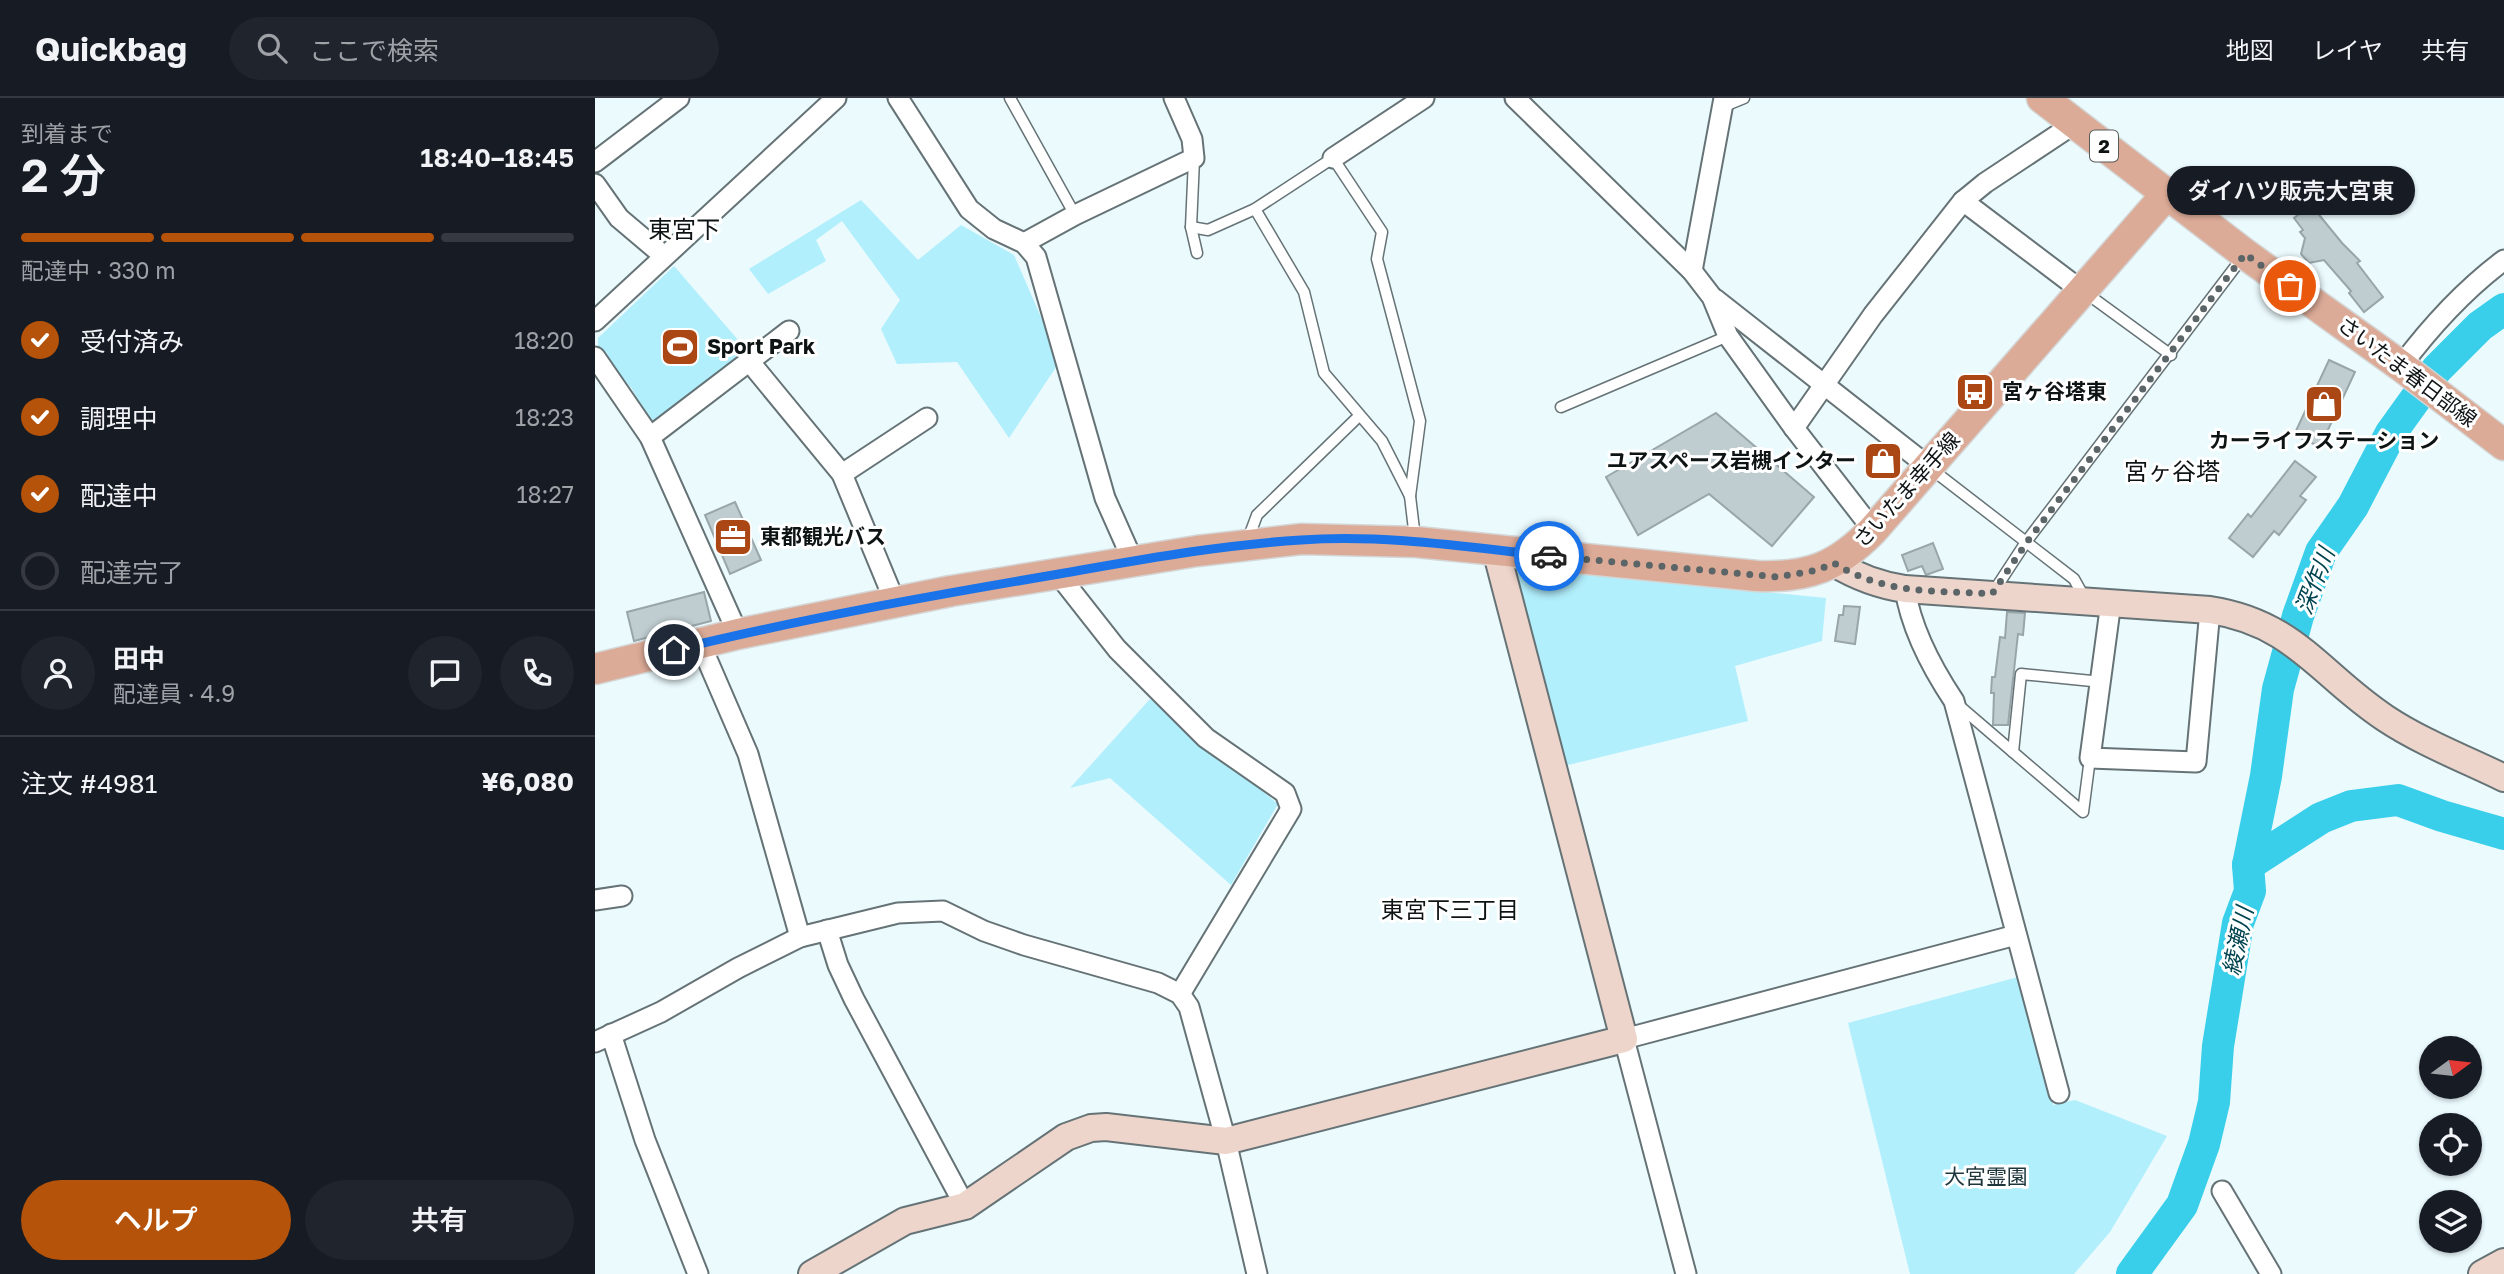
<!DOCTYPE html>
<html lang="ja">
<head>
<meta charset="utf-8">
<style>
  :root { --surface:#171b24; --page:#20242c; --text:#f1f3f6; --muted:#9ea1a6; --line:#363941; --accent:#b45309 }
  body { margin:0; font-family:"Golos Text","Noto Sans JP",sans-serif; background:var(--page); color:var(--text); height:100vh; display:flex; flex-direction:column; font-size:26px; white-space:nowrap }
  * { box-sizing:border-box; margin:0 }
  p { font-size:23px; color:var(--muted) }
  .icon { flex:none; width:38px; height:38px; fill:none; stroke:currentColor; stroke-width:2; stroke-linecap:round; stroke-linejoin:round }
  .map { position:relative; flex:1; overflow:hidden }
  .panel { display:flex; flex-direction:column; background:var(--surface); width:595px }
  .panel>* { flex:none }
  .needle { width:46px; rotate:75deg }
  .tools { position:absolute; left:1824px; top:938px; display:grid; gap:14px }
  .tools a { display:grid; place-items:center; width:63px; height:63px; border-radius:50%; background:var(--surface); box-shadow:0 2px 5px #0004; font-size:35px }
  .pin { position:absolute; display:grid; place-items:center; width:60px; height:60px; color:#fff; margin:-30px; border:4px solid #fff; border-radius:50%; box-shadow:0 2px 7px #0007 }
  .courier { position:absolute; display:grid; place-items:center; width:70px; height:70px; margin:-35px; border:5px solid #1a73e8; border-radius:50%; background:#fff; color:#222; box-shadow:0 2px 9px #0007 }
  .bubble { position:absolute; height:49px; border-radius:24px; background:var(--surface); box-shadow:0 2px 5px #0004; font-size:23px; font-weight:600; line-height:49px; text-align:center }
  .headline em { font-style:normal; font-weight:600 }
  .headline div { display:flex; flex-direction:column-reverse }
  .headline { display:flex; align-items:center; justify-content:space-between; height:119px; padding:0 21px }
  h1 { font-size:46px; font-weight:600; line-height:52px }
  .bar { display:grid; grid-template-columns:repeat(4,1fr); gap:10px 7px; align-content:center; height:84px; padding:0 21px }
  .bar i { height:9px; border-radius:5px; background:var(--line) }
  .bar .active { background:var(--accent) }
  .bar p { grid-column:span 4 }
  .line { display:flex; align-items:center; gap:18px; padding:0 21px; border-top:2px solid var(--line) }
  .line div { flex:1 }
  .round { display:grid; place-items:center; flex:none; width:74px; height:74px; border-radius:37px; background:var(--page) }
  ol { padding:0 21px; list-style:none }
  li { display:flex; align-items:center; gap:21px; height:77px }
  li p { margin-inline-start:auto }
  li .icon { padding:7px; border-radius:50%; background:var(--accent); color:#fff; stroke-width:4 }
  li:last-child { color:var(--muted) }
  li i { width:38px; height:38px; border:4px solid var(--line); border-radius:50% }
  .primary-button { display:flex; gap:14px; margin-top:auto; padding:14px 21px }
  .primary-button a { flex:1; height:80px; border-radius:42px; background:var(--accent); color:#fff; font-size:28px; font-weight:600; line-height:80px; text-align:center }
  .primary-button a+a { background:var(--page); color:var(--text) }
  header { display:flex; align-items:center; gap:42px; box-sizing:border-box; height:98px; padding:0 35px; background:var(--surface); border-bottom:2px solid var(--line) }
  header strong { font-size:33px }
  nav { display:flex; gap:38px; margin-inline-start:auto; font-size:24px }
  .search { width:490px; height:63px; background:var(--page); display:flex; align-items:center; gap:18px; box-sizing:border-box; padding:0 24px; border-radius:38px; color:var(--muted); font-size:26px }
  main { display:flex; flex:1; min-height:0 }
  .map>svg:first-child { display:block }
</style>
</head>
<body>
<header>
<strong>Quickbag</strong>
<div class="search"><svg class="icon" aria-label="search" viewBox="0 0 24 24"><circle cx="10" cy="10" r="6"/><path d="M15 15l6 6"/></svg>ここで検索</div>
<nav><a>地図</a><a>レイヤ</a><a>共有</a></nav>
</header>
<main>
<section class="panel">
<div class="headline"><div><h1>2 分</h1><p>到着まで</p></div><em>18:40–18:45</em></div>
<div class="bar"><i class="active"></i><i class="active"></i><i class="active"></i><i></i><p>配達中 · 330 m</p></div>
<ol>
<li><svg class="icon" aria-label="check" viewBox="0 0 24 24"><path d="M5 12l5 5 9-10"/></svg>受付済み<p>18:20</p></li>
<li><svg class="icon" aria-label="check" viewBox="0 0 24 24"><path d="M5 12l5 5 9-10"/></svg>調理中<p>18:23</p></li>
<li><svg class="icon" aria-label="check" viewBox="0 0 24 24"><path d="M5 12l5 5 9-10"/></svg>配達中<p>18:27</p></li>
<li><i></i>配達完了</li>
</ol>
<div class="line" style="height:126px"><a class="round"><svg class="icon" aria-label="person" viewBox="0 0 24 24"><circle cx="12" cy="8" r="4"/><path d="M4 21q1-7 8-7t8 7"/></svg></a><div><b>田中</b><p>配達員 · 4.9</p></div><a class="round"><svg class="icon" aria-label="chat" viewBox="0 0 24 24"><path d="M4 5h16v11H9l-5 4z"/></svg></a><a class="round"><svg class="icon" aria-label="phone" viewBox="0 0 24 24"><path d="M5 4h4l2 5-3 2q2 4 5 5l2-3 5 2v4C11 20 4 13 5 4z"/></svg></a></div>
<div class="line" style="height:91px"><div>注文 #4981</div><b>¥6,080</b></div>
<div class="primary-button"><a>ヘルプ</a><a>共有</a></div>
</section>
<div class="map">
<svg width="1909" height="1176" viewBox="0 0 1909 1176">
  <rect width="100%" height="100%" fill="#ebfafd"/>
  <g fill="#b1effd">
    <path d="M 266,102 L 323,162 L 366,127 L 419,157 L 465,263 L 414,340 L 362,264 L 302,266 L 286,231 L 305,202 L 247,123 L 221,142 L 231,163 L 173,196 L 154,171 Z"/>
    <path d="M 79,168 L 157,258 L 63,326 L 55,325 L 37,291 L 10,258 L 13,254 L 9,257 L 3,249 L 3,240 Z"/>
    <path d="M 916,469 L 1231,500 L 1227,543 L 1140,568 L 1153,623 L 969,668 Z"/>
    <path d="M 555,601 L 683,706 L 636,787 L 515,680 L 475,690 Z"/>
    <path d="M 1423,879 L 1458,1007 L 1480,1002 L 1572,1038 L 1515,1134 L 1479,1176 L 1315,1176 L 1253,925 Z"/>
  </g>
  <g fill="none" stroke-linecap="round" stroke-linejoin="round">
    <g stroke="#39cfeb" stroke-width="32">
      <path d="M 1653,767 L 1726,720 L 1756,708 L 1803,702 L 1847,718 L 1909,736"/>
      <path d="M 1537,1176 L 1587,1107 L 1609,1046 L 1619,1004 L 1623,948 L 1643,825 L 1655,793 L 1653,767 L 1671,678 L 1683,591 L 1703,518 L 1726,454 L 1758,408 L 1796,335 L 1842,271 L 1885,228 L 1909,211"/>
    </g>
  </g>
  <g fill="#bfcdd0" stroke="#98a5a9" stroke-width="2">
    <path d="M 1716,107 L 1747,145 L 1765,163 L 1762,165 L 1788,199 L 1769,214 L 1754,195 L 1756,193 L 1729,162 L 1714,165 L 1706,156 L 1710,140 L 1705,134 L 1708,132 L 1699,120 Z"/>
    <path d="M 1734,262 L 1760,274 L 1725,349 L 1699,337 Z"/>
    <path d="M 1121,315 L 1219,399 L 1177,448 L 1114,396 L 1043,437 L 1011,379 Z"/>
    <path d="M 1700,363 L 1721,379 L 1705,398 L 1711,402 L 1684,437 L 1679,433 L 1658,459 L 1634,440 L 1653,416 L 1656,419 Z"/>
    <path d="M 140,404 L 166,462 L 135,476 L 110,417 Z"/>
    <path d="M 1338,445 L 1348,471 L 1331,477 L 1327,468 L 1313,473 L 1307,457 Z"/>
    <path d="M 109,494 L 116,523 L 39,543 L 32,514 Z"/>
    <path d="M 1249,508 L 1265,509 L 1260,546 L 1240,543 L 1244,517 L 1248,517 Z"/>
    <path d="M 1412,514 L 1430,515 L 1428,537 L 1423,536 L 1413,627 L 1398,627 L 1399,595 L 1396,595 L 1397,579 L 1400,579 L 1405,539 L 1410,540 Z"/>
  </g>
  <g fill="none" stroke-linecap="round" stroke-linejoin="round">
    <g stroke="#667376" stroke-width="13">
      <g id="lane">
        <path d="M 415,0 L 480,117"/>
        <path d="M 1127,9 L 1149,0"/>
        <path d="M 599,61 L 596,129 L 602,155"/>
        <path d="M 660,111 L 709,194 L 729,275 L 787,343 L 815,398"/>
        <path d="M 596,129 L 613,132 L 660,111 L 738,60 L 787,134 L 782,161 L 825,323 L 815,398 L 820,440"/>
        <path d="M 1491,195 L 1576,257"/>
        <path d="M 966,309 L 1133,238"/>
        <path d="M 1335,370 L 1479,481 L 1489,499"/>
        <path d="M 652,444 L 662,417 L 764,318"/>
        <path d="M 1397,496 L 1431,444 L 1647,160"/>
        <path d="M 1362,606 L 1418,654 L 1426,576 L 1507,584"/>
        <path d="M 1418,654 L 1488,714 L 1495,660"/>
      </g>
    </g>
    <g stroke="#667376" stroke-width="23">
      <g id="street">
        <path d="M 303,0 L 374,111 L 399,131 L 429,145 L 441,159 L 510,400 L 538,463"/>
        <path d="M 920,0 L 1097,173 L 1117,199 L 1133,238 L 1199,330 L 1278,432"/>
        <path d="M 738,60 L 829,0"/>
        <path d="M 0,64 L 84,0"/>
        <path d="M 0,86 L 24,120 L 69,158"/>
        <path d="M 1368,103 L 1487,193"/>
        <path d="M 429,145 L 480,117 L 599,60 L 597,41 L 579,0"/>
        <path d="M 1097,173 L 1129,0"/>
        <path d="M 1120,201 L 1334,369"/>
        <path d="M 0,223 L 241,0"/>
        <path d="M 0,259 L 55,339 L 143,536"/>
        <path d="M 154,263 L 247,376 L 300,504"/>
        <path d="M 1806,268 C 1836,228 1869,192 1909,162"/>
        <path d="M 1199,330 L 1278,217 L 1368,103 L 1390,85 L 1479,26"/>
        <path d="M 55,339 L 194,233"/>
        <path d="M 247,376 L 332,320"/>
        <path d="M 463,476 L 522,551 L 611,640 L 690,695 L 696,711 L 585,896"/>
        <path d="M 1310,491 C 1316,530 1337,570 1359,603 L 1464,995"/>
        <path d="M 1516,504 L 1495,660 L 1601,664 L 1615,512"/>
        <path d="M 105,545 L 153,656 L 205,839"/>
        <path d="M 0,802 L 27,798"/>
        <path d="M 232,832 L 243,867 L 259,901 L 370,1108"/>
        <path d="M 16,936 L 50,1042 L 103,1176"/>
        <path d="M 0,944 L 66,914 L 143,870 L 205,839 L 303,815 L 348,813 L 389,833 L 429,847 L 563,885 L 585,896 L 594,909 L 631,1043 L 662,1176"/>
        <path d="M 1627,1093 L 1676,1176"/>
        <path d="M 1091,1176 L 1029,941 L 1421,837"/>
      </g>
    </g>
    <g stroke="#667376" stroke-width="30">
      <g id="secondary">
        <path d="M 1239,465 C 1262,479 1283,487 1310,491 L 1615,512 C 1700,525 1725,577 1790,620 C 1826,644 1870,661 1909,680"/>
        <path d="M 217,1176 L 310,1123 L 370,1108 L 471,1039 L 496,1030 L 511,1029 L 631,1043 L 1029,941 L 901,452"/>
        <path d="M 1887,1176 L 1909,1164"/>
      </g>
    </g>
    <g stroke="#d4d5d5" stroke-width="33">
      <g id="primary">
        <path d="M 1447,0 L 1650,156 L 1806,268 L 1909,347"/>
        <path d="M 0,571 L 143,536 L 356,493 L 602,453 L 707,441 L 821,444 L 1162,478 C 1214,480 1242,469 1278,432 L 1571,97"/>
      </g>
    </g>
    <use href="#lane" stroke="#fff" stroke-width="10"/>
    <use href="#street" stroke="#fff" stroke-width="19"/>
    <use href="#secondary" stroke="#edd5cb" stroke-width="26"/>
    <use href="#primary" stroke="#dcab97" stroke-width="30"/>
  </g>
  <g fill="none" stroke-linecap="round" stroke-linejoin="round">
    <path stroke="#5b6466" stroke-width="7" stroke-dasharray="0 12.6" d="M 954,458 L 1183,479 L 1223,472 L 1239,465 C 1290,497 1339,492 1397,496 L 1432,444 L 1650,156 L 1695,188"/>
    <path stroke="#1a73e8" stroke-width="9" d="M 79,552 C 206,521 335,498 464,476 C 544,462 624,447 706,442 C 788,436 872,449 954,458"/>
  </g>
  <defs>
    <g id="stadium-square" transform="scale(2.0125)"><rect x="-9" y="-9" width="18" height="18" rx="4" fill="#ab4615" stroke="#fff"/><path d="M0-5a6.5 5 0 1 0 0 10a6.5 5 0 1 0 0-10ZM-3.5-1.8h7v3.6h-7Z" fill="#fff"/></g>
    <g id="bus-square" transform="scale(2.0125)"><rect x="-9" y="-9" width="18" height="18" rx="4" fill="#ab4615" stroke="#fff"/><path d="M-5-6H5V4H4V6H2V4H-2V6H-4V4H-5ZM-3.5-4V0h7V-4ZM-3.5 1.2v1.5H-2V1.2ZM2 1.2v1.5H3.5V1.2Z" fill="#fff"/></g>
    <g id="shop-square" transform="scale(2.0125)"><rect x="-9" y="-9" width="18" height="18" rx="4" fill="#ab4615" stroke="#fff"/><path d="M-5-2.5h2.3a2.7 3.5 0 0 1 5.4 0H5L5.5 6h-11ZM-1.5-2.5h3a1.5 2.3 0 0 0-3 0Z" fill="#fff"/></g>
    <g id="office-square" transform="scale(2.0125)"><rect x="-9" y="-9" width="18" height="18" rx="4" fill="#ab4615" stroke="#fff"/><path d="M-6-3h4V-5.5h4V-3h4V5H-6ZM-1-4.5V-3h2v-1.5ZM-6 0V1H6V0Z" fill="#fff"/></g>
  </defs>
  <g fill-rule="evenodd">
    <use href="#stadium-square" x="85" y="249"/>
    <use href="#bus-square" x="1380" y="294"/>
    <use href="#shop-square" x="1729" y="306"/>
    <use href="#shop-square" x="1288" y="363"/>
    <use href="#office-square" x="138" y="439"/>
  </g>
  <g text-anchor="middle" stroke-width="6" stroke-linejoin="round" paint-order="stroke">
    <rect fill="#fff" stroke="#565a5a" stroke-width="2" x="1495" y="32.5" width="28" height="31" rx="5"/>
    <g font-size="19" font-weight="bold" fill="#0e1314">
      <text x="1509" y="55">2</text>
    </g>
    <g font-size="21" font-weight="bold" fill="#0e1314" stroke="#fff" text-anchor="start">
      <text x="112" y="256">Sport Park</text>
      <text x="1407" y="301">宮ヶ谷塔東</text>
      <text x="1729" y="350" text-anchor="middle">カーライフステーション</text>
      <text x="1261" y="370" text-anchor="end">ユアスペース岩槻インター</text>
      <text x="165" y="446">東都観光バス</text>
    </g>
    <g font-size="21" fill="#0e1314" stroke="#fff">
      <text transform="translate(1812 274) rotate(37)" y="7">さいたま春日部線</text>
      <text transform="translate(1312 392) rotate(-48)" y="7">さいたま幸手線</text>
    </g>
    <g font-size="21" fill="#1e353b" stroke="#fff">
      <text x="1391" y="1086">大宮霊園</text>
    </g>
    <g font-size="23" font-style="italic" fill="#00444f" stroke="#fff">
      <text transform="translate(1720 483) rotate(-69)" y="8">深作川</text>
      <text transform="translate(1643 843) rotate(-78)" y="8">綾瀬川</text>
    </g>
    <g font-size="23" fill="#0e1314" stroke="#fff">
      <text x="855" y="820">東宮下三丁目</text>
    </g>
    <g font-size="24" fill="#0e1314" stroke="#fff">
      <text x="89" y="140">東宮下</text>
      <text x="1577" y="382">宮ヶ谷塔</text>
    </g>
  </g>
</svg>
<div class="tools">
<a><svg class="needle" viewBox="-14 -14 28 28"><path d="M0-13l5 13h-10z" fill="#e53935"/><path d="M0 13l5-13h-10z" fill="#9ea1a6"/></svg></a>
<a><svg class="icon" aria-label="locate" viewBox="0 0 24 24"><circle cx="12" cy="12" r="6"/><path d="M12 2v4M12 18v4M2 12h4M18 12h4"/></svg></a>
<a><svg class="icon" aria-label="layers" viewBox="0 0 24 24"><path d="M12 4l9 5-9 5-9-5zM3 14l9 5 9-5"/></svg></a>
</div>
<div class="pin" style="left:1695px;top:188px;background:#ea580c"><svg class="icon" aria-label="bag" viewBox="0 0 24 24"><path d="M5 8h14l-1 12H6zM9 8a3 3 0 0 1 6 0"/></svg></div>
<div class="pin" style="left:79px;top:552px;background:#1f2937"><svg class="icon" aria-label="home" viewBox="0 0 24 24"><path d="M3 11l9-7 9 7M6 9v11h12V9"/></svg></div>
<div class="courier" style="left:954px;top:458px"><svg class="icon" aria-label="car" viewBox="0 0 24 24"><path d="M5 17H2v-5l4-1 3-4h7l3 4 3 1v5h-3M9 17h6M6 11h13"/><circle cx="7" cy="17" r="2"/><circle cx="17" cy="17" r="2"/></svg></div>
<div class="bubble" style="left:1572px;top:68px;width:248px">ダイハツ販売大宮東</div>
</div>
</main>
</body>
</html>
